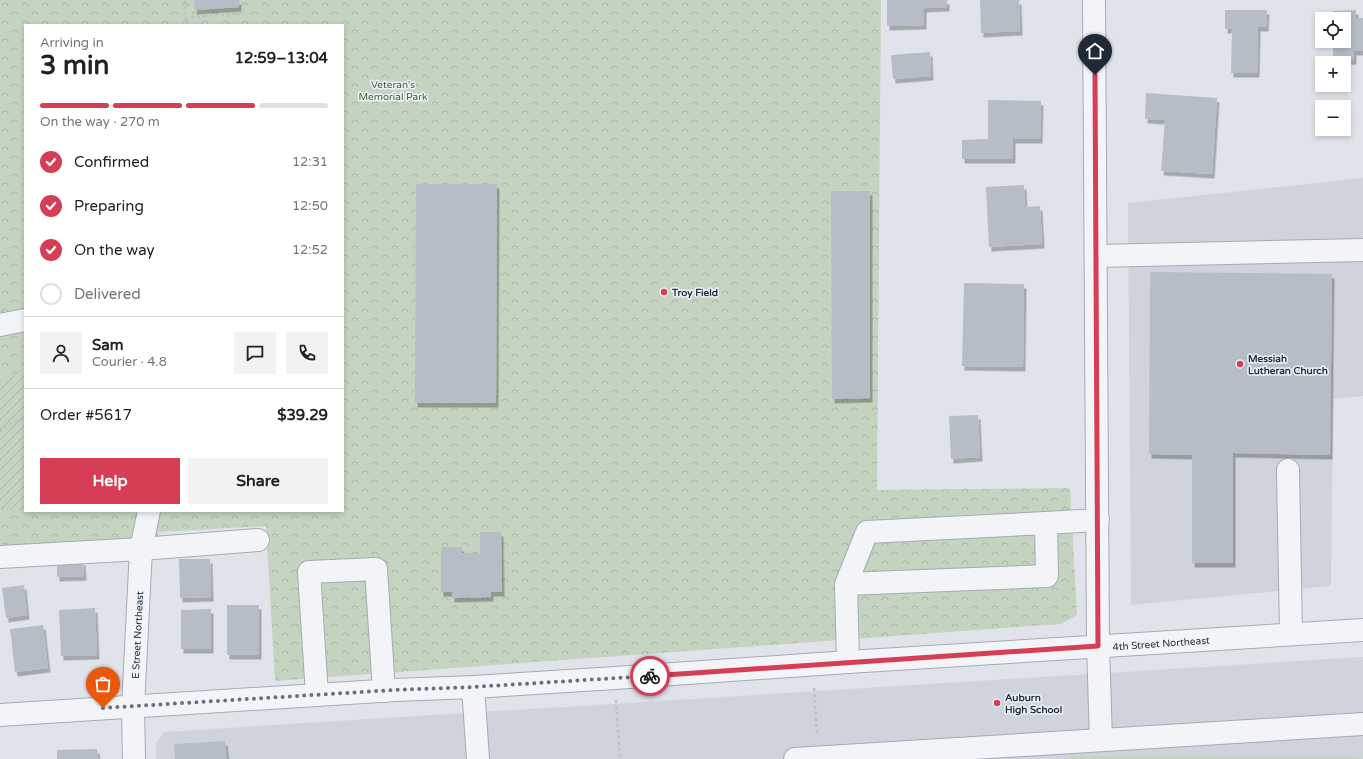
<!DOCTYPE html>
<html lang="en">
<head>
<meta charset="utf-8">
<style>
  :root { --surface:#fff; --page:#f2f2f2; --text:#222; --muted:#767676; --line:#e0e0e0; --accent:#d53e54 }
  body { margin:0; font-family:"Varela Round",sans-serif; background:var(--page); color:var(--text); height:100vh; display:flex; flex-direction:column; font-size:15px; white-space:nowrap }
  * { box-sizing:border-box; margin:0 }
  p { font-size:13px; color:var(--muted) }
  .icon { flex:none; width:22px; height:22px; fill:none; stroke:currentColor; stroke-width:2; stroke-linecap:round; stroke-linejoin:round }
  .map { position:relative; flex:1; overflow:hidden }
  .drawer { position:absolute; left:24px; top:24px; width:320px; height:488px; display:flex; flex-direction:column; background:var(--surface); border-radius:0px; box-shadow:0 2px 6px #0003 }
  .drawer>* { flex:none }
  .fabs { position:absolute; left:1315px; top:12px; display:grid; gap:8px }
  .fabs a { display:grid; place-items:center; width:36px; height:36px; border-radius:0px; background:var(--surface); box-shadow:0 2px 6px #0003; font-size:20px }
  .pin { position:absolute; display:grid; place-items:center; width:34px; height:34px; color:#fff; margin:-41px -17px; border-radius:50% 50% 50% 0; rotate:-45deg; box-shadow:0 0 4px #0007 }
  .pin .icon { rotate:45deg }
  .courier { position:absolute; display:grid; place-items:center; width:40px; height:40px; margin:-20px; border:3px solid #d53e54; border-radius:50%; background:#fff; color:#222; box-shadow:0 1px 5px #0007 }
  .summary em { font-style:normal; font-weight:800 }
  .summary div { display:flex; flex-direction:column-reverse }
  .summary { display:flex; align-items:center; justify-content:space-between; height:68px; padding:0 16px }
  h1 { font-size:26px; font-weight:800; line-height:30px }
  .bar { display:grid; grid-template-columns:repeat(4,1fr); gap:6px 4px; align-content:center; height:48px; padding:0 16px }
  .bar i { height:5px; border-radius:3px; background:var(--line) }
  .bar .current { background:var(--accent) }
  .bar p { grid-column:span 4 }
  .line { display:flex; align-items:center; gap:10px; padding:0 16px; border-top:1px solid var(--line) }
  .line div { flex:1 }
  .round { display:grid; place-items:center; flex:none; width:42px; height:42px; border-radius:0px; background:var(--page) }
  ol { padding:0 16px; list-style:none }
  li { display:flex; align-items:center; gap:12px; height:44px }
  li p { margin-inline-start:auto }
  li .icon { padding:4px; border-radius:50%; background:var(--accent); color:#fff; stroke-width:4 }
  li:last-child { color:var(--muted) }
  li i { width:22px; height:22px; border:2px solid var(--line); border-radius:50% }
  .action { display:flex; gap:8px; margin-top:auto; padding:8px 16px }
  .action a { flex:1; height:46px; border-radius:0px; background:var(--accent); color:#fff; font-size:16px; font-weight:800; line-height:46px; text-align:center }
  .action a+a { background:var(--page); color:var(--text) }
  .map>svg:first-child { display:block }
</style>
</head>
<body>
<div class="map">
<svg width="1363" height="759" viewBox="0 0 1363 759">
  <defs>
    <pattern id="forest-crowns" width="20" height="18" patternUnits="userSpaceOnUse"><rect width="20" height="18" fill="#c5d4c0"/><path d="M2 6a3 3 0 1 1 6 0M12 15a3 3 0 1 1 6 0" fill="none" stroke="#a9b6a6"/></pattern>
    <pattern id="garden-furrows" width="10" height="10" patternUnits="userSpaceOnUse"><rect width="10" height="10" fill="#c5d4c0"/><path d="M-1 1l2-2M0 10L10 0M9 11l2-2" fill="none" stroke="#a9b6a6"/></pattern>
    <filter id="shadow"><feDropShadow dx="2.5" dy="4.5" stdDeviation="0" flood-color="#0004"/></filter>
  </defs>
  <rect width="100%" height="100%" fill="#e0e4ea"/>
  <g fill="#ced3dc">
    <path d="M 1363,178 L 1363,396 L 1333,399 L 1331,586 L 1131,605 L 1128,203 Z"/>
    <path d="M 1363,657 L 1363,759 L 156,759 L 156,743 L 164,732 Z"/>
  </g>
  <path fill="#c5d4c0" d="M 1070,756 L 1360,757 L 1362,759 L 1070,759 Z"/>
  <path fill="url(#forest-crowns)" fill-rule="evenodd" d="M 0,0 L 881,0 L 877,490 L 1070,488 L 1077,615 L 1061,624 L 275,681 L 266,526 L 159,532 L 157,547 L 0,557 ZM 25,25 L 343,25 L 343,511 L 25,511 Z"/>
  <path fill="url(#garden-furrows)" d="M 25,368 L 25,511 L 56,511 L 51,512 L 14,511 L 0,506 L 0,381 Z"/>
  <g fill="#b7bdc7" filter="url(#shadow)">
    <path d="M 194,0 L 239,0 L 239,7 L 195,10 Z"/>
    <path d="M 887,0 L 947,0 L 947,7 L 924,8 L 924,25 L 887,26 Z"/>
    <path d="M 980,0 L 1019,0 L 1020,31 L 981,33 Z"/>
    <path d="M 1225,10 L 1267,10 L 1266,27 L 1258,27 L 1257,73 L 1231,73 L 1232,29 L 1225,29 Z"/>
    <path d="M 1356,10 L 1356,18 L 1363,18 L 1363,51 L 1354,51 L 1354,60 L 1333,61 L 1333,41 L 1344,41 L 1344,19 L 1333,19 L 1333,11 Z"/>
    <path d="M 930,52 L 931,76 L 893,79 L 891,55 Z"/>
    <path d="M 1146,93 L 1217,98 L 1212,174 L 1161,171 L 1165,120 L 1145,119 Z"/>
    <path d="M 988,100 L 1041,101 L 1040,139 L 1013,139 L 1013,159 L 962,159 L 962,140 L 988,139 Z"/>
    <path d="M 416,184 L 497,184 L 496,403 L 415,403 Z"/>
    <path d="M 1024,185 L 1025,207 L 1040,206 L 1042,244 L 989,247 L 986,187 Z"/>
    <path d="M 831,191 L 870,191 L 870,398 L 832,399 Z"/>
    <path d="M 1150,272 L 1332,274 L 1330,455 L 1233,453 L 1233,563 L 1192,563 L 1192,455 L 1149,454 Z"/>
    <path d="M 964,283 L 1024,284 L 1023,367 L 962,366 Z"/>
    <path d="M 978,415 L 980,457 L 951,459 L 949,416 Z"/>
    <path d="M 480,532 L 501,532 L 502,592 L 491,592 L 491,597 L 452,598 L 452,592 L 441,592 L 441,547 L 462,547 L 462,553 L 480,553 Z"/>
    <path d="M 179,559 L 210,559 L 211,597 L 180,598 Z"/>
    <path d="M 83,561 L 84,576 L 57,577 L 57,563 Z"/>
    <path d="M 24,585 L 27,615 L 6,618 L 2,588 Z"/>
    <rect x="227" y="605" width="32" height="50"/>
    <path d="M 95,608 L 97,655 L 61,656 L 59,610 Z"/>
    <path d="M 211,609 L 211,649 L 181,649 L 181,610 Z"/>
    <path d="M 43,625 L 48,668 L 15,672 L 10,629 Z"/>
    <path d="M 225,741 L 227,759 L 175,759 L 174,744 Z"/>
    <path d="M 97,749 L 98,759 L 57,759 L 57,750 Z"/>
  </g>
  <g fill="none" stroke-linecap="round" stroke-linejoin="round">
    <g stroke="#a5abb4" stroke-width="24">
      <g id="minor">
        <path d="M 1094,0 L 1098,646 L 1101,740"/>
        <path d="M 1096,256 L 1363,250"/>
        <path d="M 0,325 L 25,320"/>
        <path d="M 1288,470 L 1291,634"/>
        <path d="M 1046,523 L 1098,520"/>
        <path d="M 0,557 L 141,549 L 258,540"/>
        <path d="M 846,584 L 1047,576 L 1046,523 L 867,532 L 846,584 L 848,662"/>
        <path d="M 473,687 L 478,759"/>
        <path d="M 317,695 L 309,572 L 376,569 L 384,691"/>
        <path d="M 0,715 L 395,690 L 473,687 L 615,678 L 848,662 L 1363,630"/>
        <path d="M 134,759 L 133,707 L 141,549 L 149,511"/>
        <path d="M 795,759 L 1363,724"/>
      </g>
    </g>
    <g stroke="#bec1c9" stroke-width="2.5" stroke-dasharray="3 3" stroke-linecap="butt">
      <path d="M 186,21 L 194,17 L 243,13 L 243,0"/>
      <path d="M 182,25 L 186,21 L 185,0"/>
      <path d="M 0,432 L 10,424 L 25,417"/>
      <path d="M 814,688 L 817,734"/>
      <path d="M 616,700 L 620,759"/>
    </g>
    <use href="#minor" stroke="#f3f4f8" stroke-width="22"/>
  </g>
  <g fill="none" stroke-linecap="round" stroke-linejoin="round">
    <path stroke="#68707d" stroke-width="4" stroke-dasharray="0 7.2" d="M 103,708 L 394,690 L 473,687 L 650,676"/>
    <path stroke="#d53e54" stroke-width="5" d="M 650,676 L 1098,646 L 1095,75"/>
  </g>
  <g fill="#d53e54" stroke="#eff3f7" stroke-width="1.5">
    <circle cx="664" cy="292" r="4"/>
    <circle cx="1240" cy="364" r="4"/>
    <circle cx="997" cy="703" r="4"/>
  </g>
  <g text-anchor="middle" stroke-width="3" stroke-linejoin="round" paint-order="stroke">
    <g font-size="10" fill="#3c5e34" stroke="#eff3f7">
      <text x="393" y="88">Veteran's<tspan x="393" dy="12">Memorial Park</tspan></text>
    </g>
    <g font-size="10" font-weight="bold" fill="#273142" stroke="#eff3f7" text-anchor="start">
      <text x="672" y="296">Troy Field</text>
      <text x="1248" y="362">Messiah<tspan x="1248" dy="12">Lutheran Church</tspan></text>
      <text x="1005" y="701">Auburn<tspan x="1005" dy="12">High School</tspan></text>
    </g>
    <g font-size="10" fill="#273142" stroke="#eff3f7">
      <text transform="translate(137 635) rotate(-87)" y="4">E Street Northeast</text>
      <text transform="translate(1161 643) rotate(-4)" y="4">4th Street Northeast</text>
    </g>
  </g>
</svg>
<div class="fabs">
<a><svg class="icon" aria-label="locate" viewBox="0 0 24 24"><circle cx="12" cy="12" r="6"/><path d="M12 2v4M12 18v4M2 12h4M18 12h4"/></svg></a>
<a>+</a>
<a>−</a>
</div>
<div class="pin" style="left:103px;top:708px;background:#ea580c"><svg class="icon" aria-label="bag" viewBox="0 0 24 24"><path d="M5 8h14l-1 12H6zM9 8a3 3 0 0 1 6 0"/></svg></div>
<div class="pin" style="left:1095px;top:75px;background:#1f2937"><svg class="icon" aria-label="home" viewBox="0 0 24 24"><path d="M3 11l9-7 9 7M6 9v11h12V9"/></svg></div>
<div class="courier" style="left:650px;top:676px"><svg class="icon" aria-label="bike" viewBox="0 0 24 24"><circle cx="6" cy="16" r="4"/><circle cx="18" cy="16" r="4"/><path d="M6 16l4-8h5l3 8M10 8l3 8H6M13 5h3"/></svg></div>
<section class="drawer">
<div class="summary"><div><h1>3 min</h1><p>Arriving in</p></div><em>12:59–13:04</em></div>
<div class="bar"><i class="current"></i><i class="current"></i><i class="current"></i><i></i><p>On the way · 270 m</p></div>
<ol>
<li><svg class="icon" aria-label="check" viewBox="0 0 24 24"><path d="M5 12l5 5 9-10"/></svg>Confirmed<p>12:31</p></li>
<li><svg class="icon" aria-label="check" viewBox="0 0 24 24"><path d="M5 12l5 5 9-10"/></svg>Preparing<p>12:50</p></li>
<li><svg class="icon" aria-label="check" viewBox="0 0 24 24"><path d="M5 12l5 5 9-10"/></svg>On the way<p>12:52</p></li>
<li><i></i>Delivered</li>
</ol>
<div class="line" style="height:72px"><a class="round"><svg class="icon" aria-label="person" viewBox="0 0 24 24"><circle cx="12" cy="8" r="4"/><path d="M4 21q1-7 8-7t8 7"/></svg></a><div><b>Sam</b><p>Courier · 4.8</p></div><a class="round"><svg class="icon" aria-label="chat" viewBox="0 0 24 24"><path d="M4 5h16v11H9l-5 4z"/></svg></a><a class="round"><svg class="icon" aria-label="phone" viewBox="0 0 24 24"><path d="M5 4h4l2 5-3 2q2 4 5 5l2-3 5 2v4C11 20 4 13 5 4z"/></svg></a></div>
<div class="line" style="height:52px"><div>Order #5617</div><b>$39.29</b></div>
<div class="action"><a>Help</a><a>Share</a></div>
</section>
</div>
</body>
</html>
